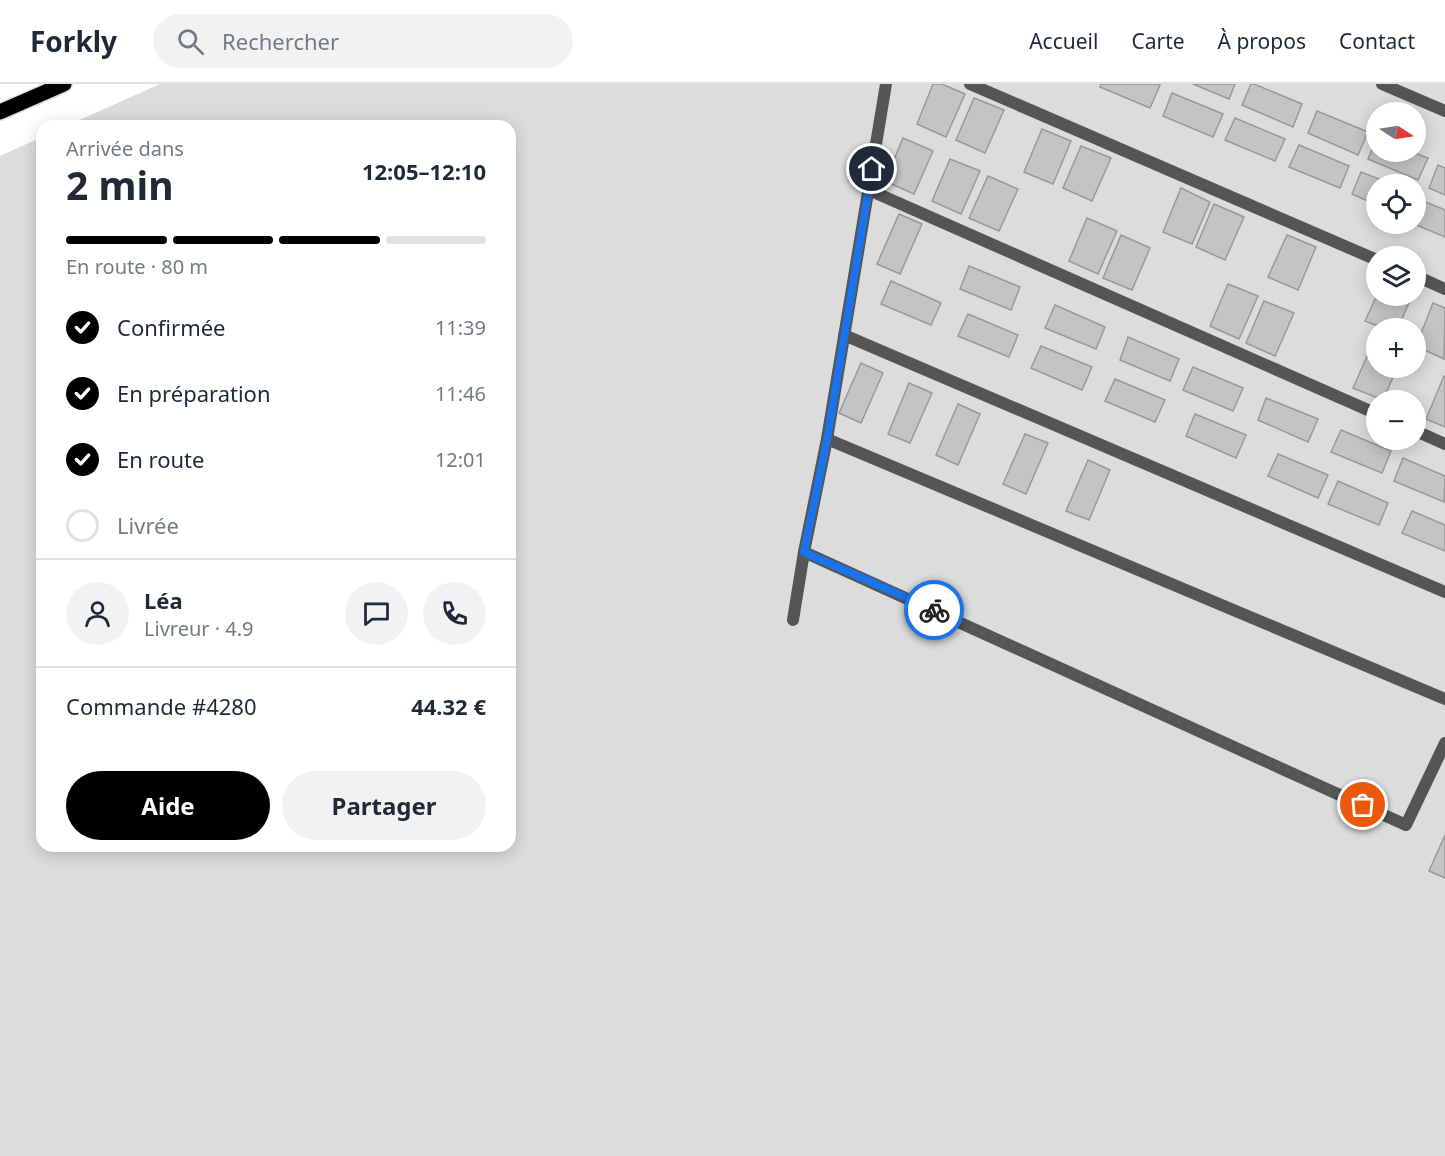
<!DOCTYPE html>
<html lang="fr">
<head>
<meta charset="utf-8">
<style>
  :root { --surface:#fff; --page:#f2f2f3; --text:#1f2937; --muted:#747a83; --line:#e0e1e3; --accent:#000 }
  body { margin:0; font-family:"Noto Sans",sans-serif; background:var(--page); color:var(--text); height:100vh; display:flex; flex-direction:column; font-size:22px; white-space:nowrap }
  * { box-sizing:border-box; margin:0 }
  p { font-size:20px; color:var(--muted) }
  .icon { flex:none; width:33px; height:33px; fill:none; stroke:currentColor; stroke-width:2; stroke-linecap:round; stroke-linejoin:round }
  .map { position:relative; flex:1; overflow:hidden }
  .details { position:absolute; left:36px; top:36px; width:480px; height:732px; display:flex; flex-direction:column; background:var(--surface); border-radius:18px; box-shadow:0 3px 15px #0003 }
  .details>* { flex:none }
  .needle { width:39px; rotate:102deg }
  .controls { position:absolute; left:1366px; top:18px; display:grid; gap:12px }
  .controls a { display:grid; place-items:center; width:60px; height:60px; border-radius:50%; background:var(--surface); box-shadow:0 3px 15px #0003; font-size:30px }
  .pin { position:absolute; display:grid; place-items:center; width:51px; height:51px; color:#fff; margin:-26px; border:3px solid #fff; border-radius:50%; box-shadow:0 2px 6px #0007 }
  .courier { position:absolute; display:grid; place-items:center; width:60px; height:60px; margin:-30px; border:4px solid #1a73e8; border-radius:50%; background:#fff; color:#222; box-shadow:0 2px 8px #0007 }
  .head em { font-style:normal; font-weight:700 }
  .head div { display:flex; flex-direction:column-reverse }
  .head { display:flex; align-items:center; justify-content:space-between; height:102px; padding:0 30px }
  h1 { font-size:39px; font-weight:700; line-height:45px }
  .bar { display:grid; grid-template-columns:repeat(4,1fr); gap:9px 6px; align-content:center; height:72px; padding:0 30px }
  .bar i { height:8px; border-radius:4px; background:var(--line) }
  .bar .on { background:var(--accent) }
  .bar p { grid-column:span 4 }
  .line { display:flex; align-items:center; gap:15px; padding:0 30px; border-top:2px solid var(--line) }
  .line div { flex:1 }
  .round { display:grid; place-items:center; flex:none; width:63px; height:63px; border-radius:32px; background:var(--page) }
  ol { padding:0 30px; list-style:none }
  li { display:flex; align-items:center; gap:18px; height:66px }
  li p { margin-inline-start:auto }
  li .icon { padding:6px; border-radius:50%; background:var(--accent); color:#fff; stroke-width:4 }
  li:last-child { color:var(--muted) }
  li i { width:33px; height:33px; border:3px solid var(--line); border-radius:50% }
  .action { display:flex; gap:12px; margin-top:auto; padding:12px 30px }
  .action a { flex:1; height:69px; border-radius:36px; background:var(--accent); color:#fff; font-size:24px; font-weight:700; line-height:69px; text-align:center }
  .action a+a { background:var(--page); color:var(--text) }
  header { display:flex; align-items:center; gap:36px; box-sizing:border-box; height:84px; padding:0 30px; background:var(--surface); border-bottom:2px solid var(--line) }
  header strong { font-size:28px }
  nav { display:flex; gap:33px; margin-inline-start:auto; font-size:21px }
  .search { width:420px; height:54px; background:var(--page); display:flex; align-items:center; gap:15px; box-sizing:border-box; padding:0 21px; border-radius:33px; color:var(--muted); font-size:22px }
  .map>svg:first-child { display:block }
</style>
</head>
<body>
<header>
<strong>Forkly</strong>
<div class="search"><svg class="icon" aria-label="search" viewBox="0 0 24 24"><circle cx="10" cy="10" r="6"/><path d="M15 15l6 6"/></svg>Rechercher</div>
<nav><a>Accueil</a><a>Carte</a><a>À propos</a><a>Contact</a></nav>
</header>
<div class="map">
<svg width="1445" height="1072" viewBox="0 0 1445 1072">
  <rect width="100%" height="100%" fill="#fff"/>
  <path fill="#dcdcdc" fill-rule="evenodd" d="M 160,0 L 1445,0 L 1445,1072 L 0,1072 L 0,72 L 42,53 L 42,762 L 510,762 L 510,42 L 66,42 ZM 1377,28 L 1416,28 L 1416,68 L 1377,68 ZM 1377,100 L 1416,100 L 1416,140 L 1377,140 ZM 1377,172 L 1416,172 L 1416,212 L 1377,212 ZM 1377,244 L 1416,244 L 1416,284 L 1377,284 ZM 1377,316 L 1416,316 L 1416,356 L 1377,356 Z"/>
  <g fill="#c4c4c4" stroke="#999" stroke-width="1.5">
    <path d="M 933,0 L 942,0 L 965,10 L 946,53 L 917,40 Z"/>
    <path d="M 1101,0 L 1156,0 L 1160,1 L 1150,24 L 1100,3 Z"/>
    <path d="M 1193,0 L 1235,0 L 1229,15 Z"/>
    <path d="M 1251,0 L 1254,0 L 1302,20 L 1293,43 L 1242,21 Z"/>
    <path d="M 1172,9 L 1223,30 L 1213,53 L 1163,32 Z"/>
    <path d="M 974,14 L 1004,26 L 985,69 L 956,56 Z"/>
    <path d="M 1317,27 L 1368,48 L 1358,71 L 1308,49 Z"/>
    <path d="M 1235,34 L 1285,55 L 1275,77 L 1225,56 Z"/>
    <path d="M 1042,45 L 1071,57 L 1053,100 L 1024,88 Z"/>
    <path d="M 903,54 L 933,67 L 914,110 L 885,97 Z"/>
    <path d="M 1377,54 L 1377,68 L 1412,68 L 1428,74 L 1418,96 L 1368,75 Z"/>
    <path d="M 1299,61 L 1349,82 L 1340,104 L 1289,83 Z"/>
    <path d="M 1081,62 L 1111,74 L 1092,117 L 1063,104 Z"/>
    <path d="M 950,75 L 980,87 L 961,130 L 932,117 Z"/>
    <path d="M 1438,81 L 1445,84 L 1445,111 L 1429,104 Z"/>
    <path d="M 1361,88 L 1392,100 L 1377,100 L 1377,121 L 1352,110 Z"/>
    <path d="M 988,92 L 1018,105 L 999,147 L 969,134 Z"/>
    <path d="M 1181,104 L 1210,118 L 1192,160 L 1163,148 Z"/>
    <path d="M 1423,117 L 1445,126 L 1445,153 L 1414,140 L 1416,140 L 1416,133 Z"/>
    <path d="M 1214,120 L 1244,133 L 1225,176 L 1196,163 Z"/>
    <path d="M 899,130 L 922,140 L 900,190 L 877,180 Z"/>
    <path d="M 1087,134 L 1117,147 L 1098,190 L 1069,177 Z"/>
    <path d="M 1121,151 L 1150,164 L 1132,206 L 1103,194 Z"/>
    <path d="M 1287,151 L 1316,163 L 1298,206 L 1268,193 Z"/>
    <path d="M 969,182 L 1020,203 L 1011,226 L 960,205 Z"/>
    <path d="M 891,197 L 941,219 L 931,241 L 881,220 Z"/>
    <path d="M 1228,200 L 1258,212 L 1239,255 L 1210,242 Z"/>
    <path d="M 1377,211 L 1412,212 L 1398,244 L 1383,244 L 1365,237 Z"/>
    <path d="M 1264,217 L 1294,229 L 1275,272 L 1246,259 Z"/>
    <path d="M 1433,219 L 1445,224 L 1444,275 L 1416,262 Z"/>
    <path d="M 1055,221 L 1105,243 L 1096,265 L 1045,244 Z"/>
    <path d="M 968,230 L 1018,251 L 1009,273 L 958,252 Z"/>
    <path d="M 1128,253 L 1179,275 L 1170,297 L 1120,276 Z"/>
    <path d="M 1372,261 L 1377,263 L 1377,284 L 1397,284 L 1383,316 L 1353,304 Z"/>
    <path d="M 1041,262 L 1092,283 L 1082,306 L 1031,284 Z"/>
    <path d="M 861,279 L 883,289 L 861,339 L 839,329 Z"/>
    <path d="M 1193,283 L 1243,304 L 1233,327 L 1183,306 Z"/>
    <path d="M 1444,292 L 1445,292 L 1445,343 L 1426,335 Z"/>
    <path d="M 1115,295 L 1165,316 L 1155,338 L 1105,317 Z"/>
    <path d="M 909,299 L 932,309 L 910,359 L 888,350 Z"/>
    <path d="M 1266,314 L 1318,335 L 1308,358 L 1258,336 Z"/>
    <path d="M 958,320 L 980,330 L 958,381 L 936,371 Z"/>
    <path d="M 1195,330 L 1246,351 L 1236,374 L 1186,352 Z"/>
    <path d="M 1341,346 L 1391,367 L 1382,389 L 1331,368 Z"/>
    <path d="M 1025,350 L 1048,359 L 1026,410 L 1003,400 Z"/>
    <path d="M 1278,370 L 1328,391 L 1318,414 L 1268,392 Z"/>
    <path d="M 1403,374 L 1445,392 L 1444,418 L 1394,397 Z"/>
    <path d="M 1088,376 L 1110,386 L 1089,436 L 1066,427 Z"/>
    <path d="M 1338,397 L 1388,419 L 1379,441 L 1328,420 Z"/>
    <path d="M 1412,427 L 1445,441 L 1445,467 L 1402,449 Z"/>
    <path d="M 1445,751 L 1445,794 L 1429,787 Z"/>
  </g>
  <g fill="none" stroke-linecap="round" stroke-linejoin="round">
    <g stroke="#dbdbdb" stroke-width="18">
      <path id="primary" d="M 0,28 L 64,0"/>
    </g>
    <g stroke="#555" stroke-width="12">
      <path d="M 970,0 L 1377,176"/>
      <path d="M 1382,0 L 1445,27"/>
      <path d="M 869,106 L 1377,330"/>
      <path d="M 1416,192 L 1445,205"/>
      <path d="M 844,251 L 1445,508"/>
      <path d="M 1416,347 L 1445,360"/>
      <path d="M 827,355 L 1445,615"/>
      <path d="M 804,468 L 1406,741 L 1445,659"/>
      <path d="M 793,536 L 804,468 L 827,355 L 886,0"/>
    </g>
    <use href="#primary" stroke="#000" stroke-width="15"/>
  </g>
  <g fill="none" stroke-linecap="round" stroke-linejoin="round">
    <path stroke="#595959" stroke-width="6" stroke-dasharray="0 10.8" d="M 934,526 L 1363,721"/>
    <path stroke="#1a73e8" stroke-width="8" d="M 872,85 L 827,356 L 804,468 L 934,526"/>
  </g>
</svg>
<div class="controls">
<a><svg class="needle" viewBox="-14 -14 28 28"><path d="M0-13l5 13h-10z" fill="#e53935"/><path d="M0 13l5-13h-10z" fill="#747a83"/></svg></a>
<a><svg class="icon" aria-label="locate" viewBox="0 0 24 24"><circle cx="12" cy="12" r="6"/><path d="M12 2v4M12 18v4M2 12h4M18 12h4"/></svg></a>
<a><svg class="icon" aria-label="layers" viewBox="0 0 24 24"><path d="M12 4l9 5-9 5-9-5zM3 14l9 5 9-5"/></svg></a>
<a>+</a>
<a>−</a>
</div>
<div class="pin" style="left:1363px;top:721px;background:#ea580c"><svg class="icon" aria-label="bag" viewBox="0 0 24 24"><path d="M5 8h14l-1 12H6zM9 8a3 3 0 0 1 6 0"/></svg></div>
<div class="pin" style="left:872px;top:85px;background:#1f2937"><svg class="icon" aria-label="home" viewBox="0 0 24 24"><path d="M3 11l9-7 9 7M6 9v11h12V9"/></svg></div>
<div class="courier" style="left:934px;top:526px"><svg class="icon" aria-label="bike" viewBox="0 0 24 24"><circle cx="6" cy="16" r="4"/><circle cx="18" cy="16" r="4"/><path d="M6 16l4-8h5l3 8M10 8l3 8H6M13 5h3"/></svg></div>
<section class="details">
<div class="head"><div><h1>2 min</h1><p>Arrivée dans</p></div><em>12:05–12:10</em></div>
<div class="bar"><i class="on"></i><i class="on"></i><i class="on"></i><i></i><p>En route · 80 m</p></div>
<ol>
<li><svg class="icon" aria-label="check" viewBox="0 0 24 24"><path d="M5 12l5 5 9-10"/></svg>Confirmée<p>11:39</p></li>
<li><svg class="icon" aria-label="check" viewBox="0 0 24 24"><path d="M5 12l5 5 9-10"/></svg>En préparation<p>11:46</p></li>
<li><svg class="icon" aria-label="check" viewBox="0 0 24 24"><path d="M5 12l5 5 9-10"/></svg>En route<p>12:01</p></li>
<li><i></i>Livrée</li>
</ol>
<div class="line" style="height:108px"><a class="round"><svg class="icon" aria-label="person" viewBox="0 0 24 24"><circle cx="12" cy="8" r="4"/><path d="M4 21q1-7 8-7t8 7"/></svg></a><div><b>Léa</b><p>Livreur · 4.9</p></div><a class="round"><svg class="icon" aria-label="chat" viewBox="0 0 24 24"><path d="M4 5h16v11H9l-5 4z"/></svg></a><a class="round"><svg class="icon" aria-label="phone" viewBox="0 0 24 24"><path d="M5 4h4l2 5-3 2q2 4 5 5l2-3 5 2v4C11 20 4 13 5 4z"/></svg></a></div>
<div class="line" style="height:78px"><div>Commande #4280</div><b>44.32 €</b></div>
<div class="action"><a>Aide</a><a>Partager</a></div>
</section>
</div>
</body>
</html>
